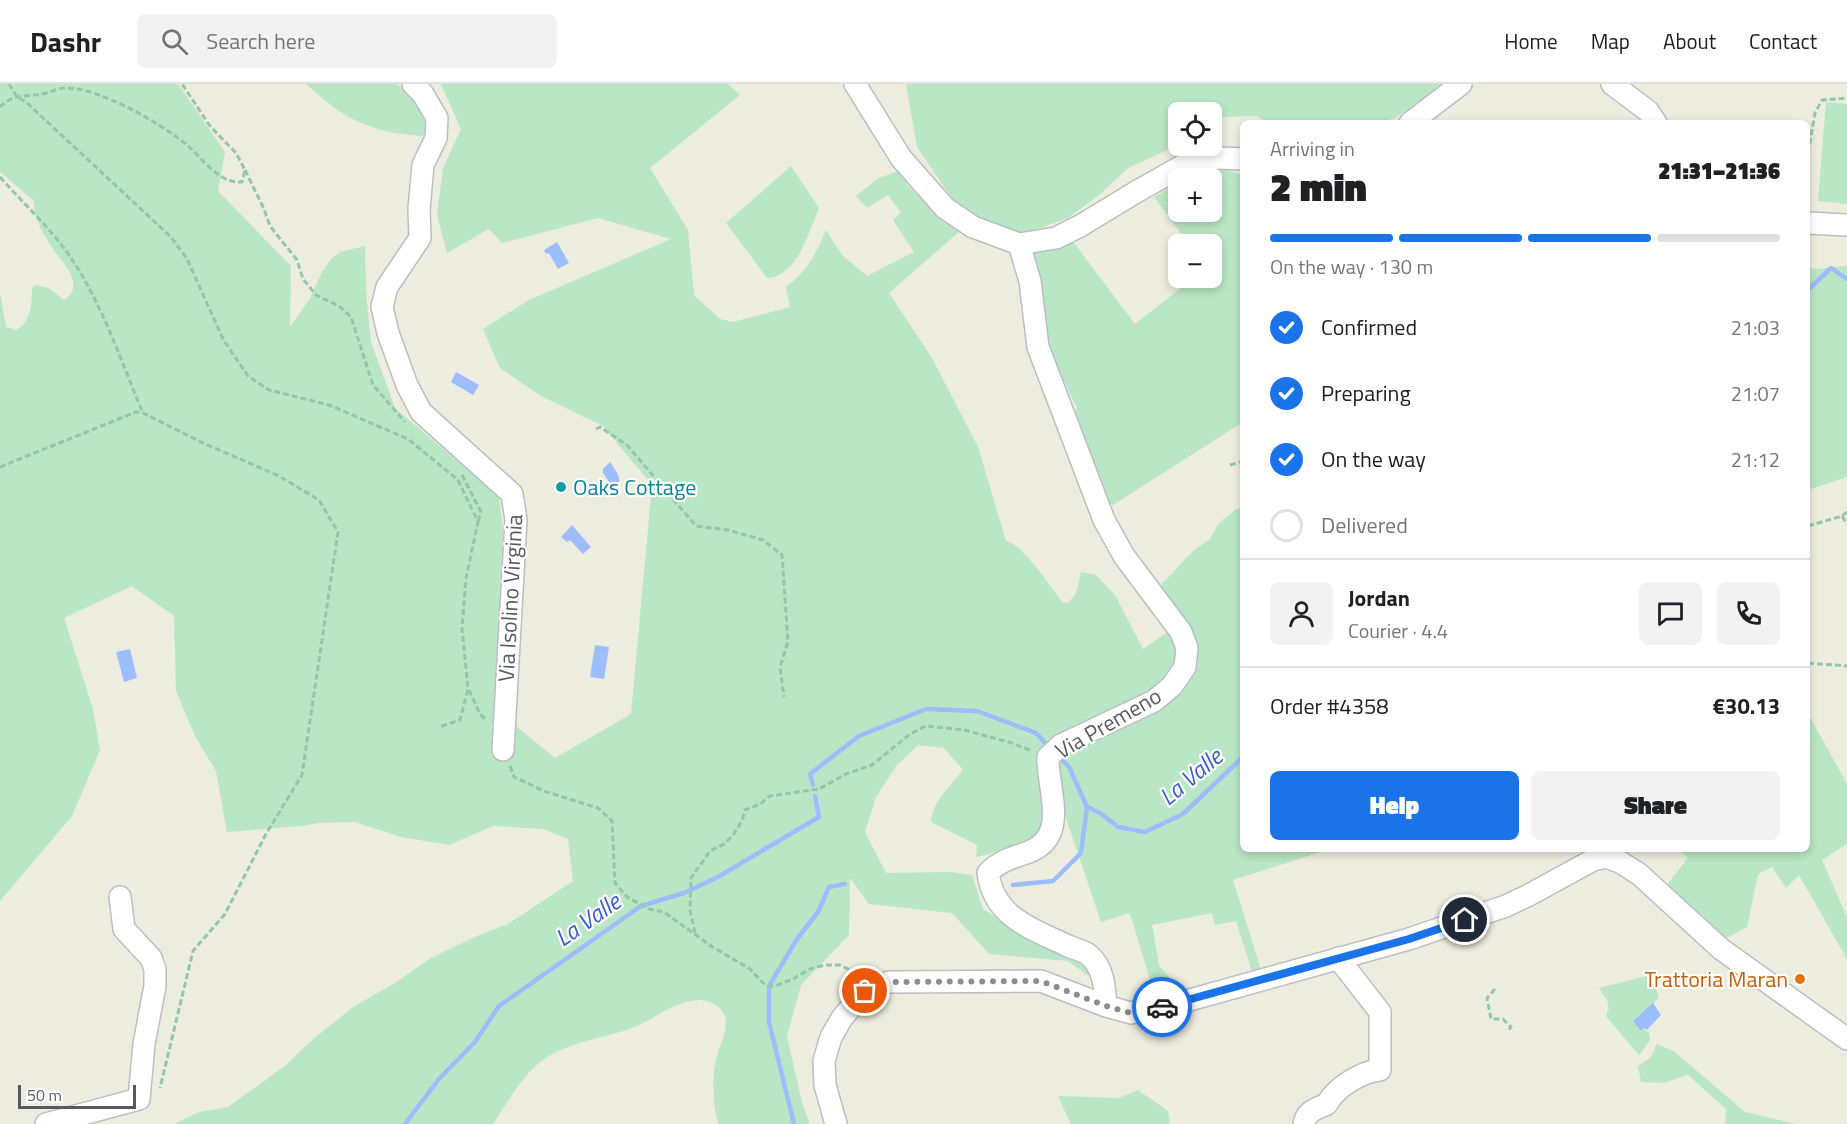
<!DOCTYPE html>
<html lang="en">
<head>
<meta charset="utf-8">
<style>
  :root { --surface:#fff; --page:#f2f2f2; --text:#202124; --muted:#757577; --line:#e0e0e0; --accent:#1a73e8 }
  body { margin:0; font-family:"Titillium Web",sans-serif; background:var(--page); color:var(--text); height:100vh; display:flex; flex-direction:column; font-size:22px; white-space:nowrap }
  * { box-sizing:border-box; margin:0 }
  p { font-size:20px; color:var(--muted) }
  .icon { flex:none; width:33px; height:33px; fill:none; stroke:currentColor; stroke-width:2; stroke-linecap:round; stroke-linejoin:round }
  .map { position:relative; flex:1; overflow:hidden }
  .details { position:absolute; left:1240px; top:36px; width:570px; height:732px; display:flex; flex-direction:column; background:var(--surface); border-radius:9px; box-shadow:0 3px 9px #0003 }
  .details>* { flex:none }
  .fabs { position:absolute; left:1168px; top:18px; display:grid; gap:12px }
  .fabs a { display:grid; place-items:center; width:54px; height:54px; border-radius:9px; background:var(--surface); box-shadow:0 3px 9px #0003; font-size:30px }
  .scale { position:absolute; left:18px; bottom:15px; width:118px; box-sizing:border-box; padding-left:6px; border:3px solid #585a61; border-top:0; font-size:16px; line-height:21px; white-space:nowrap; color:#585a61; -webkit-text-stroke:4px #fff; paint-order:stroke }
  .pin { position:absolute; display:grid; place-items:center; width:51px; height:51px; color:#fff; margin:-26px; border:3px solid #fff; border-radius:50%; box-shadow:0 2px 6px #0007 }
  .courier { position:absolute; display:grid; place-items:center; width:60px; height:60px; margin:-30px; border:4px solid #1a73e8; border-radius:50%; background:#fff; color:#222; box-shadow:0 2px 8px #0007 }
  .head em { font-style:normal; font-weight:800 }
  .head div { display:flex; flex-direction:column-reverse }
  .head { display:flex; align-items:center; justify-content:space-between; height:102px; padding:0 30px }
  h1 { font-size:39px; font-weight:800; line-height:45px }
  .bar { display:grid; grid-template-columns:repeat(4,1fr); gap:9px 6px; align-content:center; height:72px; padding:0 30px }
  .bar i { height:8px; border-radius:4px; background:var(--line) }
  .bar .current { background:var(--accent) }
  .bar p { grid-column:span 4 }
  .line { display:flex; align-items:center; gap:15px; padding:0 30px; border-top:2px solid var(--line) }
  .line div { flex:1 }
  .round { display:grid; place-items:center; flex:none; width:63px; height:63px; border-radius:9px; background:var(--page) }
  ol { padding:0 30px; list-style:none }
  li { display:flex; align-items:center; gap:18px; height:66px }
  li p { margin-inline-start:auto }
  li .icon { padding:6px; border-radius:50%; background:var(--accent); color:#fff; stroke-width:4 }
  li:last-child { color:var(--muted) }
  li i { width:33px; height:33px; border:3px solid var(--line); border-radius:50% }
  .action { display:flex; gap:12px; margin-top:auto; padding:12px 30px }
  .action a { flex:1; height:69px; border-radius:9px; background:var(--accent); color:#fff; font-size:24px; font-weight:800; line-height:69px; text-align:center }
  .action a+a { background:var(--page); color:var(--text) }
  header { display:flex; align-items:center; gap:36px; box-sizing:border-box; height:84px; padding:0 30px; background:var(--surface); border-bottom:2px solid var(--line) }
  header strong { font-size:28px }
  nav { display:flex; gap:33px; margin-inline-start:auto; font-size:21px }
  .search { width:420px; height:54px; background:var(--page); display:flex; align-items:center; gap:15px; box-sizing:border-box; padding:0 21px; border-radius:9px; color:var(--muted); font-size:22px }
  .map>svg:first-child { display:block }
</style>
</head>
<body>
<header>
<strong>Dashr</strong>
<div class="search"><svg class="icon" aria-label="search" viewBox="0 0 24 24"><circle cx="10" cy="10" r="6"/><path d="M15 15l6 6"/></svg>Search here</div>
<nav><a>Home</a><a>Map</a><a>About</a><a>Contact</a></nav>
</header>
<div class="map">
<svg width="1847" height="1040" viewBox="0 0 1847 1040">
  <rect width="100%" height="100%" fill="#ececdf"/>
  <g fill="#b9e6c4">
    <path d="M 0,0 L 178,0 L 225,68 L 218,107 L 291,182 L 290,243 L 309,216 L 322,188 L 331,175 L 340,168 L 365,162 L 366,208 L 371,258 L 395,324 L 499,413 L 503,444 L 495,625 L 555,674 L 631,630 L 652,401 L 603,342 L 541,312 L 500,284 L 483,245 L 529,216 L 671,155 L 598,134 L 502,159 L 489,145 L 447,169 L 437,131 L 443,84 L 461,45 L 441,0 L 728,0 L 740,11 L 650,84 L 688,146 L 694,211 L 720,235 L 733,238 L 790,223 L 786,203 C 807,188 816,170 826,146 L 842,171 L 867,192 L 914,168 L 893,136 L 901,128 L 888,111 L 867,124 L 856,112 L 877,95 L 898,87 L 908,102 L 960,147 L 889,209 L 932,274 L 978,363 L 1006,457 C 1021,458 1052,505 1062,518 L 1067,519 C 1078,513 1078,499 1081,488 L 1096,491 L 1115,511 L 1143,565 L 1185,536 L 1159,503 L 1193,467 L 1210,455 L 1219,439 L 1235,426 L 1243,423 L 1244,765 L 1330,765 L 1233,796 L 1261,886 L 1252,887 L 1236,837 L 1215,841 L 1212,829 L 1152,841 L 1159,881 L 1174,899 L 1177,910 L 1156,916 L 1130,829 L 1101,838 L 1063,725 L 1047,735 L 1033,759 L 976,773 L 977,761 L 931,738 C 932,718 951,701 963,686 L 944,664 L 918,661 L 897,681 L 876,713 L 865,748 L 886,789 L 950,788 L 972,791 L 983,825 L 1017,846 L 1082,875 L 1092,887 L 1087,891 L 1068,877 L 989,870 L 952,829 L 869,820 L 850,794 L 849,851 L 801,901 L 787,952 L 802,1019 L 810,1040 L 718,1040 C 713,1018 711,994 717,972 C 720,960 731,941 723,928 C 719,921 709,916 700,916 C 677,916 657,933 637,942 C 607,954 570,957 543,976 C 521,992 508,1018 493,1040 L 174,1040 L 199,1028 L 228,1023 L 286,981 L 311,957 L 353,923 L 395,899 L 431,874 L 477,852 L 508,840 L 573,797 L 568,755 L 543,745 L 493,742 L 449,761 L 401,753 L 355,738 L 319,739 L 301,742 L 227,748 L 216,687 L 196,654 L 176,607 L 174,532 L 132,502 L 64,534 L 93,625 L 100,666 L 72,732 L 0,817 L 0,208 L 6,243 L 16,246 C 31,239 32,219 32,204 L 35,201 L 49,204 L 64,216 C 71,212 75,205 73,197 C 71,187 64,180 58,172 C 48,158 33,136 34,117 L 0,88 Z"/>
    <path d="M 306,0 L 397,0 L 411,12 L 429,36 L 425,52 C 396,51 364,44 339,27 C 327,19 317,9 306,0 Z"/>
    <path d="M 906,0 L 1444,0 L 1395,34 L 1378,39 L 1269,39 L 1257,32 L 1219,33 L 1212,38 L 1212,28 L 1179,28 L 1179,61 L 1128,84 L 1099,111 L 1068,134 L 1034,146 L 1011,149 L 984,139 L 955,119 L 917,63 Z"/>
    <path d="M 1826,18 L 1847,20 L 1847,120 L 1818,117 Z"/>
    <path d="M 791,82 L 819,124 C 809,146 798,193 767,194 L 726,139 Z"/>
    <path d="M 1219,82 L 1243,92 L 1243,338 L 1113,421 L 1103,417 L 1071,338 L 1077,324 L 1064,297 L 1060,297 L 1042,255 L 1028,173 L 1033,165 L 1071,155 L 1135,240 L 1194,194 L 1212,194 L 1212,160 L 1189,160 L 1154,113 L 1179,99 L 1179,128 L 1212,128 L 1212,94 L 1186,94 L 1204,84 Z"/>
    <path d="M 1847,182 L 1847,393 L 1808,406 L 1808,183 L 1815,185 Z"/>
    <path d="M 1808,633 L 1810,633 L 1847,700 L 1847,760 L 1822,776 L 1847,833 L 1847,875 L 1799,791 L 1786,804 L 1772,783 L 1758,790 L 1747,843 L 1723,856 L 1665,803 L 1688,774 L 1677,765 L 1808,765 Z"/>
    <path d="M 1651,891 L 1659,914 L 1633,937 L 1649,949 L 1650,956 L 1639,971 L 1606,932 L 1609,925 L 1607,916 L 1599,904 Z"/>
    <path d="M 1657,960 L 1675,968 L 1745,1028 L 1796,1040 L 1725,1040 L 1726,1025 L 1688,991 L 1664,999 L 1641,998 L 1638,982 L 1650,974 Z"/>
    <path d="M 1138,1006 L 1168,1027 L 1170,1040 L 1071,1040 L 1058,1012 L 1119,1014 Z"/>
  </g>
  <g fill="#9cbdff">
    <path d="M 557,158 L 569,179 L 558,185 L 549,169 L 546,170 L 544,166 Z"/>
    <path d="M 456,288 L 479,301 L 473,311 L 451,298 Z"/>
    <path d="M 610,378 C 616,388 625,395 614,405 L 603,389 L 603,385 Z"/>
    <path d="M 572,441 L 591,463 L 583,470 L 570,456 L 567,458 L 561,453 Z"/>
    <path d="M 595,561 L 609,563 L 604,595 L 590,593 Z"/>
    <path d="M 130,565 L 137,594 L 124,598 L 116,568 Z"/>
    <path d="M 1653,919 L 1661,931 L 1647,946 L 1644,944 L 1641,947 L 1633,937 Z"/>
  </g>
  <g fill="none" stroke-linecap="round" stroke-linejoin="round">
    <g stroke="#9cbdff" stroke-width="4.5">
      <path d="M 1808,206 L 1831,184 L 1847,195"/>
      <path d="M 1057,671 L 1069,683 L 1087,723 L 1100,729 L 1118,743 L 1145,748 L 1183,730 L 1244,672"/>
      <path d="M 813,701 L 810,690 L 859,652 L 926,625 L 977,627 L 1036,649 L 1049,663"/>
      <path d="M 1013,801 L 1053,797 L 1081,769 L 1087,723"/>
      <path d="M 405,1040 L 439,995 L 475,958 L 499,922 L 641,822 L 684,809 L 718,793 L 819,733 L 815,712"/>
      <path d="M 794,1040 L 769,938 L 769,902 L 797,855 L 818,828 L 829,803 L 845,800"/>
    </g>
    <g stroke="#bcbdc4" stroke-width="24">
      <g id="minor">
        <path d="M 413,0 L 423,10 L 437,34 L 436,54 L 423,81 L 419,125 L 420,154 L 387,203 L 382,223 L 388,249 L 407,301 L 421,328 L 512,410 L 516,436 L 503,666"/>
        <path d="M 855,0 L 901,74 L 945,124 L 973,143 L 1019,160 L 1056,154 L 1080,142 L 1136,108 L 1191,77 L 1220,74 L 1244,75"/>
        <path d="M 1612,0 L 1648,27 L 1656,39"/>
        <path d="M 1410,39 L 1461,0"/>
        <path d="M 1808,139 L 1847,141"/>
        <path d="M 1019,160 L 1030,197 L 1038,263 L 1104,436 L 1124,472 L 1181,548 L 1187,564 L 1185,583 L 1172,602 L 1154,617 L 1061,661 L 1048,673 C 1047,705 1070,752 1029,768 C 1014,773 999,777 988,789 C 994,834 1033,845 1068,862 C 1075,865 1084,867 1089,871 C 1104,884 1105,905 1106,922"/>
        <path d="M 46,1040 L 139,1015 L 144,960 L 155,902 L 155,885 L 151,874 L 124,845 L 120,813"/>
        <path d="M 836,1040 L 825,1001 L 824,977 L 831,953 L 842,934 L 865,907 L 889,898 L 1041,897 L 1106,922 L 1131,929 L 1168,922 L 1409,855 L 1506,822 L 1529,811 L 1593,776 L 1606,773 L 1620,778 L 1639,790 L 1721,865 L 1847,955"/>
        <path d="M 1304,1040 C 1306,1027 1316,1025 1327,1020 C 1336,1003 1361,988 1380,986 L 1380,928 L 1338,874"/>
      </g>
    </g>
    <g stroke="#92c7ae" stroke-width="3" stroke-dasharray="6 3" stroke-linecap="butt">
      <path d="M 9,0 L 17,13 L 26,18 L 171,153 L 187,175 L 224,257 L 248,292 L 269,306 L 329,321 L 408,355 L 458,396 L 478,438 L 466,494 L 462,544 L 468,605 L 460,636 L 439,643"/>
      <path d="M 0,23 C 12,10 26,13 42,10 C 50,9 57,4 64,4 C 97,2 162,40 187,61 C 203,75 219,100 242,98 L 245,86 L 236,69 L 210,42 L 182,0"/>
      <path d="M 1808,69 L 1815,29 L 1822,16 L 1847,14"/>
      <path d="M 245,86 L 264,125 L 270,142 L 297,176 L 303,195 L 316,211 L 339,222 L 351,233 L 373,301 L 405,338"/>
      <path d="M 0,93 C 22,118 47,141 67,168 C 101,216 120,275 143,329"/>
      <path d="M 596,345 L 600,343 L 627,361 L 696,442 L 728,446 L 763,456 L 782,471 L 788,558 L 780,583 L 784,613"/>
      <path d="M 1230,381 L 1244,377"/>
      <path d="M 0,383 L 136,328 L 143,329 L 203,359 L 279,392 L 319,416 L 338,448 L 302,691 L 266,750 L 225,830 L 193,867 L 160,1004"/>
      <path d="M 462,391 L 481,428 L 478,437"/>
      <path d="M 1842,432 L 1847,440"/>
      <path d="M 1808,442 L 1842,432 L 1847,428"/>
      <path d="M 1808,579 L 1847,582"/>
      <path d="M 469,606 L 480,630 L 486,636"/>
      <path d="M 510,682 L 514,693 L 544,707 L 598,724 L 612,737 L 615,799 L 627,813 L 649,825 L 664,828 L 711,862 L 750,885 L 763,899 L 769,902 L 775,902 L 793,895 L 810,885 L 825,881 L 840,881 L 856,889"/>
      <path d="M 695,849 L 690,826 L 691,794 L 710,767 L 724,760 L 733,751 L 742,737 L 745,726 L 760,720 L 770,712 L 819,705 L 846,690 L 872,681 L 910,650 L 926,642 L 964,646 L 1012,659 L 1032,667"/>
      <path d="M 1495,905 L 1487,914 L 1491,935 L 1503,935 L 1511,943 L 1509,946"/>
    </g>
    <use href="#minor" stroke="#fff" stroke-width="21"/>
  </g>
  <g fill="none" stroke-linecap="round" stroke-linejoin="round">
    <path stroke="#8c8d8d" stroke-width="6" stroke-dasharray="0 10.8" d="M 865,907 L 889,898 L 1041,897 L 1106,922 L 1131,929 L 1162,923"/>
    <path stroke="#1a73e8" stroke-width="8" d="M 1162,923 L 1409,855 L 1465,836"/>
  </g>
  <circle fill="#0f9aa8" stroke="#fff" stroke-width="2" cx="561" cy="403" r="6"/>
  <circle fill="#e8710a" stroke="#fff" stroke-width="2" cx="1800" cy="895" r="6"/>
  <g text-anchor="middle" stroke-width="4.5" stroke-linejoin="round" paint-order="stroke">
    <g font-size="22" fill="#0d838f" stroke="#fff" text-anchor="start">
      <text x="573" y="411">Oaks Cottage</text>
    </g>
    <g font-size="22" fill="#585a61" stroke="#fff">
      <text transform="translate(510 514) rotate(-87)" y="8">Via Isolino Virginia</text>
      <text transform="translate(1108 639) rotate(-30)" y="8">Via Premeno</text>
    </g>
    <g font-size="22" fill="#c56008" stroke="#fff" text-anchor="end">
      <text x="1788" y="903">Trattoria Maran</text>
    </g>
    <g font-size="24" font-style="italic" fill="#395dc8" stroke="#fff">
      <text transform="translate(1191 693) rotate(-40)" y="8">La Valle</text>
      <text transform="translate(588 836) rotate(-35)" y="8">La Valle</text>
    </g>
  </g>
</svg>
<div class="fabs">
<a><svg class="icon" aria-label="locate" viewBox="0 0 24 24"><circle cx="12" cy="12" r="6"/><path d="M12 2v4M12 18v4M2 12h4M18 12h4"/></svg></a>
<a>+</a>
<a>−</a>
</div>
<div class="scale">50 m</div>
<div class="pin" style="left:865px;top:907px;background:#ea580c"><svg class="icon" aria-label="bag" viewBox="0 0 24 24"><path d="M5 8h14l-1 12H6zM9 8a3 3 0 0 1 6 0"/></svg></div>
<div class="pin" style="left:1465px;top:836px;background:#1f2937"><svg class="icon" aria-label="home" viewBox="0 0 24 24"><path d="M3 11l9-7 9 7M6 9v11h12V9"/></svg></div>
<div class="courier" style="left:1162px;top:923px"><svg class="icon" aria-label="car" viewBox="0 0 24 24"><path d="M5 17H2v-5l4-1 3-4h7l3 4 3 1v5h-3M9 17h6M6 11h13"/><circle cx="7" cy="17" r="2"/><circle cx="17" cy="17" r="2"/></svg></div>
<section class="details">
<div class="head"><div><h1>2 min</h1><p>Arriving in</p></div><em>21:31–21:36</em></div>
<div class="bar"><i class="current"></i><i class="current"></i><i class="current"></i><i></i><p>On the way · 130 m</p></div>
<ol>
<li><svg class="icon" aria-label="check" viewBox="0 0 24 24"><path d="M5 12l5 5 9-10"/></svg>Confirmed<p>21:03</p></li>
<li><svg class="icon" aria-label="check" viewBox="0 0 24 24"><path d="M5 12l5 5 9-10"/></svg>Preparing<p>21:07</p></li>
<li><svg class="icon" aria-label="check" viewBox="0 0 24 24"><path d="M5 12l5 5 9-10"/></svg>On the way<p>21:12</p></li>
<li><i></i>Delivered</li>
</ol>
<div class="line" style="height:108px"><a class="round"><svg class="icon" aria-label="person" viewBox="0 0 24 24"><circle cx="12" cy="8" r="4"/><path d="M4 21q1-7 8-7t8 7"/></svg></a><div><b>Jordan</b><p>Courier · 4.4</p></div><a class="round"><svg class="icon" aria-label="chat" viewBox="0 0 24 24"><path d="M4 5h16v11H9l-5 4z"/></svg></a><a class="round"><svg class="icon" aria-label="phone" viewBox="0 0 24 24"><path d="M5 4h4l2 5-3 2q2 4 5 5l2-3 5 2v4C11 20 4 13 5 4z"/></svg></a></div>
<div class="line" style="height:78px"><div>Order #4358</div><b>€30.13</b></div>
<div class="action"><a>Help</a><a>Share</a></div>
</section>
</div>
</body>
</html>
